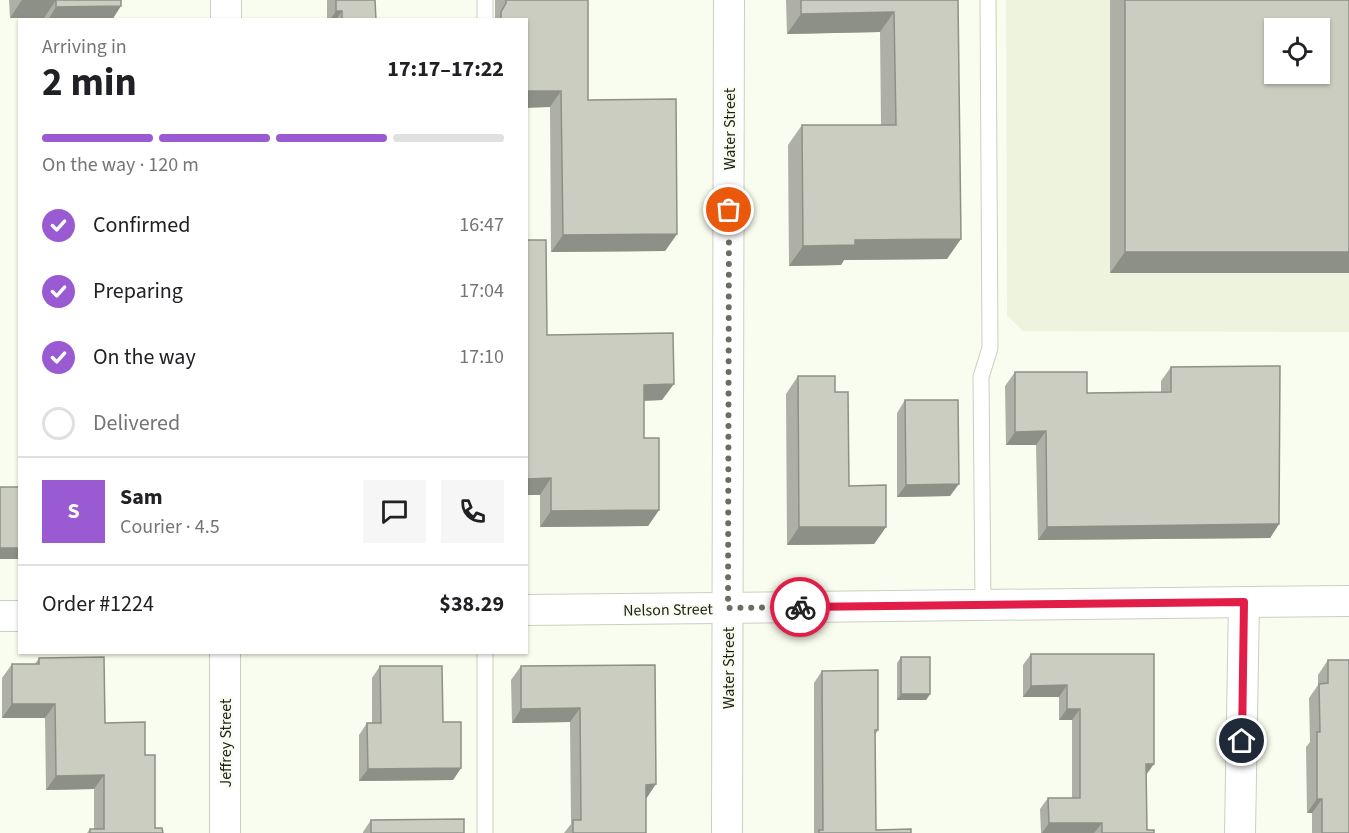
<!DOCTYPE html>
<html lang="en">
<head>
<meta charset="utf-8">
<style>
  :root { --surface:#fff; --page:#f6f6f6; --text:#202124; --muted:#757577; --line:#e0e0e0; --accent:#9a5bd2 }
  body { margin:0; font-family:"Source Sans 3",sans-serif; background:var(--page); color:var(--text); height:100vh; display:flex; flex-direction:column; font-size:22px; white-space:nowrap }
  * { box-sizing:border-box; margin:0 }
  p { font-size:20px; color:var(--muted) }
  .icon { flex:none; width:33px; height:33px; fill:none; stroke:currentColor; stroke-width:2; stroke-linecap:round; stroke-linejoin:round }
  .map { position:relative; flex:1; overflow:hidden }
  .panel { position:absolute; left:18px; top:18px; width:510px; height:636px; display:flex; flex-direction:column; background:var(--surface); border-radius:0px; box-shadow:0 2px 4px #0004 }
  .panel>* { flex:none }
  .buttons { position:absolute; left:1264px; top:18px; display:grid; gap:12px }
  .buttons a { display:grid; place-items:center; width:66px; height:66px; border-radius:0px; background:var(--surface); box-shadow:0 2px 4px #0004; font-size:30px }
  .pin { position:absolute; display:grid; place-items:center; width:51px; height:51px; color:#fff; margin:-26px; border:3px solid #fff; border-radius:50%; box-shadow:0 2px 6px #0007 }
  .courier { position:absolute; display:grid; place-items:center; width:60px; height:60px; margin:-30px; border:4px solid #e11d48; border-radius:50%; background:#fff; color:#222; box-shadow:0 2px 8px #0007 }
  .head em { font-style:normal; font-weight:700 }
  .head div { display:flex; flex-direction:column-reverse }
  .head { display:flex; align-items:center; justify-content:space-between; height:102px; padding:0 24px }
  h1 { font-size:39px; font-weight:700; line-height:45px }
  .bar { display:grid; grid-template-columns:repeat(4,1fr); gap:9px 6px; align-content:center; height:72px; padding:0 24px }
  .bar i { height:8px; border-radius:4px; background:var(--line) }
  .bar .on { background:var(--accent) }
  .bar p { grid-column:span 4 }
  .line { display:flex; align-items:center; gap:15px; padding:0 24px; border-top:2px solid var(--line) }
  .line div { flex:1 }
  .round { display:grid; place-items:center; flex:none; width:63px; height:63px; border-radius:0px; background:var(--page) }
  ol { padding:0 24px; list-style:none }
  li { display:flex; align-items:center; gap:18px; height:66px }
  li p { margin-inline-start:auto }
  li .icon { padding:6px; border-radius:50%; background:var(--accent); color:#fff; stroke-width:4 }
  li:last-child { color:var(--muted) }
  li i { width:33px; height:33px; border:3px solid var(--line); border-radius:50% }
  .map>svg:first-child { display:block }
</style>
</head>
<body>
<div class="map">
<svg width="1349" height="833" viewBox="0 0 1349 833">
  <rect width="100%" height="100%" fill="#f9fdef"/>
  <path fill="#edf3dd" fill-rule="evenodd" d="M 1006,0 L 1349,0 L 1349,332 L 1023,331 L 1007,316 ZM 1275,28 L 1320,28 L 1320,74 L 1275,74 Z"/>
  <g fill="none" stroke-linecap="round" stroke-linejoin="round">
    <g stroke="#cbcfc1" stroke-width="17">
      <g id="service">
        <path d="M 485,20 L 485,0"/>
        <path d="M 983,605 L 981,377 L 990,348 L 988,0"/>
        <path d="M 485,652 L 485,833"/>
      </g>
    </g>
    <g stroke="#cbcfc1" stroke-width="32">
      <g id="minor">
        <path d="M 226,0 L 226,20"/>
        <path d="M 526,610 L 1349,601"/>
        <path d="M 0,616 L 20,616"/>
        <path d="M 225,833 L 225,652"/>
        <path d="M 727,833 L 729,0"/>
        <path d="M 1240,833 L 1244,602"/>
      </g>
    </g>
    <use href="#service" stroke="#fff" stroke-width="15"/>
    <use href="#minor" stroke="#fff" stroke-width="30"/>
  </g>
  <g fill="#aeb0a5">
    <path d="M 9,0 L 121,0 L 112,20 L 44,20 L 44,18 L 10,18 Z"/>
    <path d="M 327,0 L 375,0 L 376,20 L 327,20 Z"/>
    <path d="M 495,0 L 588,0 L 588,100 L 677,234 L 665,251 L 551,252 L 550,107 L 526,20 L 495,20 Z"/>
    <path d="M 786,0 L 958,0 L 947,259 L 844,260 L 841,265 L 789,266 L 788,145 L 802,125 L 881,125 L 880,32 L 787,34 Z"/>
    <rect x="1110" y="0" width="239" height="273"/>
    <path d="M 526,240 L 547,335 L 662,400 L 644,401 L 644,438 L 659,510 L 648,526 L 540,527 L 540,495 L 526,495 Z"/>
    <path d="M 1171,367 L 1279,524 L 1270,538 L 1038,540 L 1036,445 L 1006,445 L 1005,386 L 1015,372 L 1087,393 L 1161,392 L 1161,381 Z"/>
    <path d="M 798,376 L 835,392 L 849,486 L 886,527 L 874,544 L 787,545 L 786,394 Z"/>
    <path d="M 905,400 L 950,496 L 897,497 L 897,413 Z"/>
    <path d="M 1031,654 L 1154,654 L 1146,774 L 1147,830 L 1154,833 L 1041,833 L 1040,809 L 1048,798 L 1072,798 L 1072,720 L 1059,720 L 1059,697 L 1023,697 L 1023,665 Z"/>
    <path d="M 901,657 L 930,694 L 926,700 L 897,700 L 897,663 Z"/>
    <path d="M 39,658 L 105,723 L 145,755 L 155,828 L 163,833 L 87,833 L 90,829 L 94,829 L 94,789 L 46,790 L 45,718 L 2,718 L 2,678 L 12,664 L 35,664 Z"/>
    <path d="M 1328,660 L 1349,833 L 1312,833 L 1312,813 L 1307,813 L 1306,747 L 1310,742 L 1309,698 L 1318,685 L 1318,675 Z"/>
    <path d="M 655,665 L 646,799 L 646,833 L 564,833 L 571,824 L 570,722 L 512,723 L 511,680 L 521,666 Z"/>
    <path d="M 380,666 L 443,722 L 461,768 L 453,780 L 359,781 L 359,735 L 367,723 L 372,723 L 372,678 Z"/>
    <path d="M 822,671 L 878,730 L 875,735 L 876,830 L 911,833 L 814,833 L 814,683 Z"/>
    <path d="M 371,820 L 464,833 L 363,833 L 363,832 Z"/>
  </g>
  <g fill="#8d9086">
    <path d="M 22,0 L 56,0 L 44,18 L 10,18 Z"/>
    <path d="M 121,6 L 112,20 L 48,20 L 56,7 Z"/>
    <path d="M 336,11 L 342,11 L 336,20 L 330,20 Z"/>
    <path d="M 894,12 L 880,32 L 787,34 L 801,14 Z"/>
    <path d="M 526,91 L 561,91 L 550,107 L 526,108 Z"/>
    <path d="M 677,234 L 665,251 L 551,252 L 563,235 Z"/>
    <path d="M 961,239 L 947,259 L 844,260 L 841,265 L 789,266 L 803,246 L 855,240 Z"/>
    <path d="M 1125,252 L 1349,252 L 1349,273 L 1110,273 Z"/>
    <path d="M 674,384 L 662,400 L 633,401 L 644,385 Z"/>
    <path d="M 1046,431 L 1036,445 L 1006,445 L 1015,432 Z"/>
    <path d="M 551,478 L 540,495 L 526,495 L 526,479 Z"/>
    <path d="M 959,484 L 950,496 L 897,497 L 906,485 Z"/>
    <path d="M 659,510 L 648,526 L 540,527 L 551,511 Z"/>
    <path d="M 1279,524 L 1270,538 L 1038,540 L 1047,527 Z"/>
    <path d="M 799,527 L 886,527 L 874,544 L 787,545 Z"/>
    <rect x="0" y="548" width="20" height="11"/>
    <path d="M 1067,685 L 1059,697 L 1023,697 L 1031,686 Z"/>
    <path d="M 901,694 L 930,694 L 926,700 L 897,700 Z"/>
    <path d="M 12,704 L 55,704 L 45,718 L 2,718 Z"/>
    <path d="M 580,708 L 570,722 L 512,723 L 521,709 Z"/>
    <path d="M 1067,709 L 1080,709 L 1072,720 L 1059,720 Z"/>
    <path d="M 1146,764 L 1154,764 L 1146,775 Z"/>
    <path d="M 461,768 L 453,780 L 359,781 L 368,769 Z"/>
    <path d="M 104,775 L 94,789 L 46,790 L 56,776 Z"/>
    <path d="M 656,784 L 646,799 L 646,785 Z"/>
    <path d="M 1317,799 L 1322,799 L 1312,813 L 1307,813 Z"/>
    <path d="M 1049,823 L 1102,823 L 1094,833 L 1042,833 Z"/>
  </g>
  <g fill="#cacdc0" stroke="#8d9086" stroke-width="1.5" fill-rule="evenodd">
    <path d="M 22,0 L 121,0 L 121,6 L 56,7 L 56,0 Z"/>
    <path d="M 336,0 L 375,0 L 376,20 L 342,20 L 342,11 L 336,11 Z"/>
    <path d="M 506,0 L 588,0 L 588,100 L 676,99 L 677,234 L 563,235 L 561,91 L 526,91 L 526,20 L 501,20 L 501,12 L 506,3 Z"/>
    <path d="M 801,0 L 958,0 L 961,239 L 855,240 L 855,245 L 803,246 L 802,125 L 896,125 L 894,12 L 801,14 Z"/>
    <path d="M 1125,0 L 1349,0 L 1349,252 L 1125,252 ZM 1275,28 L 1320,28 L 1320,74 L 1275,74 Z"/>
    <path d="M 526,240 L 546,240 L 547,335 L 673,333 L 674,384 L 644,385 L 644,438 L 659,438 L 659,510 L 551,511 L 551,478 L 526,479 Z"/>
    <path d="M 1280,366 L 1279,524 L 1047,527 L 1046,431 L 1015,432 L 1015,372 L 1087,372 L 1087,393 L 1171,392 L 1171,367 Z"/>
    <path d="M 798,376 L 835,376 L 835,392 L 848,392 L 849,486 L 886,485 L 886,527 L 799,527 Z"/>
    <path d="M 905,400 L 958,400 L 959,484 L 906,485 Z"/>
    <rect x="0" y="487" width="20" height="61"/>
    <path d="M 1031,654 L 1154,654 L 1154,764 L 1146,764 L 1147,830 L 1154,830 L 1154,833 L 1102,833 L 1102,823 L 1049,823 L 1048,798 L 1080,798 L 1080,709 L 1067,709 L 1067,685 L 1031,686 Z"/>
    <path d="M 104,657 L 105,723 L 145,722 L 145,755 L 155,755 L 155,828 L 162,828 L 163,833 L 90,833 L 90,829 L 104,829 L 104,775 L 56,776 L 55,704 L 12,704 L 12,664 L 39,664 L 39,658 Z"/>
    <rect x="901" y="657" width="29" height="37"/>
    <path d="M 1328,660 L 1349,660 L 1349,833 L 1322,833 L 1322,799 L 1317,799 L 1317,732 L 1320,732 L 1319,684 L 1328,683 Z"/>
    <path d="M 655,665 L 656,784 L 646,785 L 646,833 L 573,833 L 573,820 L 581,820 L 580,708 L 521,709 L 521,666 Z"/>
    <path d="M 380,666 L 442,666 L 443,722 L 461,722 L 461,768 L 368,769 L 367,723 L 381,723 Z"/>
    <path d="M 878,670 L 878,730 L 875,730 L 876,830 L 911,829 L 911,833 L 819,833 L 819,830 L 823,830 L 822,671 Z"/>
    <path d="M 464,819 L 464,833 L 371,833 L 371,820 Z"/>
  </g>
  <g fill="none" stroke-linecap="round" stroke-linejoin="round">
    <path stroke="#6b6d65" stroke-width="6" stroke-dasharray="0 10.8" d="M 729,210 L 728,608 L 800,607"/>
    <path stroke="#e11d48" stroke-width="8" d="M 800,607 L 1244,602 L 1242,741"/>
  </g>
  <g text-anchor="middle" stroke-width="4.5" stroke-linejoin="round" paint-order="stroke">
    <g font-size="16" fill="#1e1f1a" stroke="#f9fdef">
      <text transform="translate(729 129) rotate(-90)" y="6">Water Street</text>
      <text transform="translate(668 609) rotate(-1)" y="6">Nelson Street</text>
      <text transform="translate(728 668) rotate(-90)" y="6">Water Street</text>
      <text transform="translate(225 743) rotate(-90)" y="6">Jeffrey Street</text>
    </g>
  </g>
</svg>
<div class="buttons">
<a><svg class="icon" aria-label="locate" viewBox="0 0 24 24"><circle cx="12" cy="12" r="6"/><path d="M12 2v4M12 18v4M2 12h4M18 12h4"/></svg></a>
</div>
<div class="pin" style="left:729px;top:210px;background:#ea580c"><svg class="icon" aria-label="bag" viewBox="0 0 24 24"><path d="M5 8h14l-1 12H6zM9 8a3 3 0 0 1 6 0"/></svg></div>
<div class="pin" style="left:1242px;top:741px;background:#1f2937"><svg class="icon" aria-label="home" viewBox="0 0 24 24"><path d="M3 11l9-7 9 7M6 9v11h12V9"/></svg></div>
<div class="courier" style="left:800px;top:607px"><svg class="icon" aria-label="bike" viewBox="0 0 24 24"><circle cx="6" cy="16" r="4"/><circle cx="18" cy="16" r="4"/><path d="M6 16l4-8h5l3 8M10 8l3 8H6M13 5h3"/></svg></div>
<section class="panel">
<div class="head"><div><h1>2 min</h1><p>Arriving in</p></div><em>17:17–17:22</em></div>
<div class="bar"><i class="on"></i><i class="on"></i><i class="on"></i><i></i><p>On the way · 120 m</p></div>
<ol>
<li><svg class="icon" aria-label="check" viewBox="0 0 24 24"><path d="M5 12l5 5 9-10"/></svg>Confirmed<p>16:47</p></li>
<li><svg class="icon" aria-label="check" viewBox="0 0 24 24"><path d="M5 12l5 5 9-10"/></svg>Preparing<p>17:04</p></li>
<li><svg class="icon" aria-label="check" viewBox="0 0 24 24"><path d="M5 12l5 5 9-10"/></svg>On the way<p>17:10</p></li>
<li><i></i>Delivered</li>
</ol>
<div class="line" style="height:108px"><b class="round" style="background:var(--accent);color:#fff">S</b><div><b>Sam</b><p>Courier · 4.5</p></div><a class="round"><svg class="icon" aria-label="chat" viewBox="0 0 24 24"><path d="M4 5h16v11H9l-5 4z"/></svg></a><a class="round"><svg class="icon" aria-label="phone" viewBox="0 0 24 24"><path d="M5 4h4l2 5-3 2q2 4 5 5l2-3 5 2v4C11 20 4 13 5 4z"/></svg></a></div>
<div class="line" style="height:78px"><div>Order #1224</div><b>$38.29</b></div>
</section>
</div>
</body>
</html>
